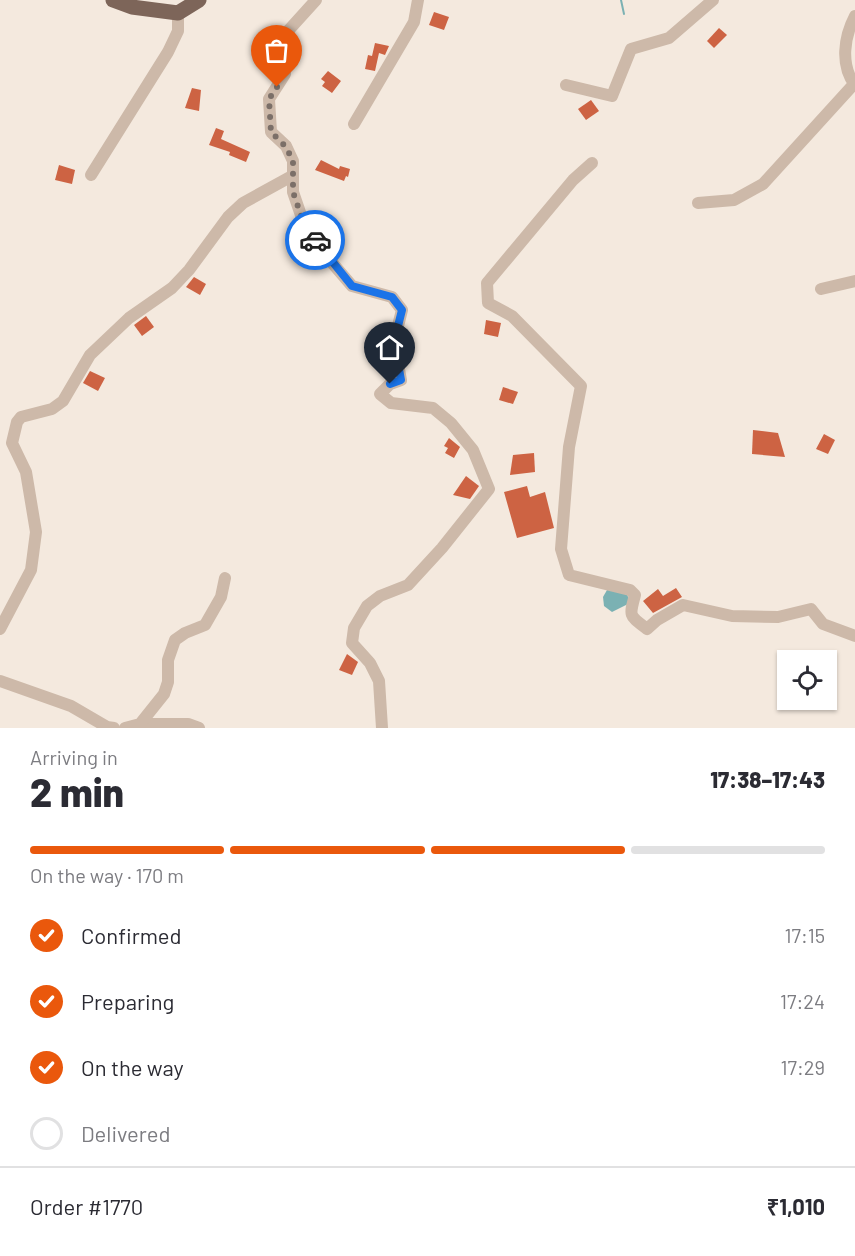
<!DOCTYPE html>
<html lang="en">
<head>
<meta charset="utf-8">
<style>
  :root { --surface:#fff; --page:#f2f2f3; --text:#2b2b33; --muted:#7c7c81; --line:#e1e1e2; --accent:#ea580c }
  body { margin:0; font-family:Barlow,sans-serif; background:var(--page); color:var(--text); height:100vh; display:flex; flex-direction:column; font-size:22px; white-space:nowrap }
  * { box-sizing:border-box; margin:0 }
  p { font-size:20px; color:var(--muted) }
  .icon { flex:none; width:33px; height:33px; fill:none; stroke:currentColor; stroke-width:2; stroke-linecap:round; stroke-linejoin:round }
  .map { position:relative; height:728px; overflow:hidden }
  .drawer { display:flex; flex-direction:column; background:var(--surface); flex:1 }
  .drawer>* { flex:none }
  .fabs { position:absolute; left:777px; top:650px; display:grid; gap:12px }
  .fabs a { display:grid; place-items:center; width:60px; height:60px; border-radius:0px; background:var(--surface); box-shadow:0 2px 4px #0004; font-size:30px }
  .pin { position:absolute; display:grid; place-items:center; width:51px; height:51px; color:#fff; margin:-62px -26px; border-radius:50% 50% 50% 0; rotate:-45deg; box-shadow:0 0 6px #0007 }
  .pin .icon { rotate:45deg }
  .courier { position:absolute; display:grid; place-items:center; width:60px; height:60px; margin:-30px; border:4px solid #1a73e8; border-radius:50%; background:#fff; color:#222; box-shadow:0 2px 8px #0007 }
  .headline em { font-style:normal; font-weight:800 }
  .headline div { display:flex; flex-direction:column-reverse }
  .headline { display:flex; align-items:center; justify-content:space-between; height:102px; padding:0 30px }
  h1 { font-size:39px; font-weight:800; line-height:45px }
  .bar { display:grid; grid-template-columns:repeat(4,1fr); gap:9px 6px; align-content:center; height:72px; padding:0 30px }
  .bar i { height:8px; border-radius:4px; background:var(--line) }
  .bar .selected { background:var(--accent) }
  .bar p { grid-column:span 4 }
  .line { display:flex; align-items:center; gap:15px; padding:0 30px; border-top:2px solid var(--line) }
  .line div { flex:1 }
  ol { padding:0 30px; list-style:none }
  li { display:flex; align-items:center; gap:18px; height:66px }
  li p { margin-inline-start:auto }
  li .icon { padding:6px; border-radius:50%; background:var(--accent); color:#fff; stroke-width:4 }
  li:last-child { color:var(--muted) }
  li i { width:33px; height:33px; border:3px solid var(--line); border-radius:50% }
  .map>svg:first-child { display:block }
</style>
</head>
<body>
<div class="map">
<svg width="855" height="728" viewBox="0 0 855 728">
  <rect width="100%" height="100%" fill="#f4e9de"/>
  <path fill="#7bb1b3" d="M 607,590 L 626,591 L 630,603 L 612,612 L 604,606 L 603,597 Z"/>
  <g fill="none" stroke-linecap="round" stroke-linejoin="round">
    <path stroke="#7bb1b3" stroke-width="2" d="M 621,0 L 624,14"/>
  </g>
  <g fill="#cd6343">
    <path d="M 434,12 L 449,17 L 444,30 L 429,25 Z"/>
    <path d="M 719,28 L 727,35 L 714,48 L 707,41 Z"/>
    <path d="M 375,43 L 389,46 L 385,55 L 379,53 L 375,71 L 365,69 L 368,55 L 372,56 Z"/>
    <path d="M 328,71 L 341,81 L 332,93 L 322,86 L 325,82 L 321,79 Z"/>
    <path d="M 192,88 L 201,90 L 199,111 L 185,108 Z"/>
    <path d="M 591,100 L 599,111 L 586,120 L 578,109 Z"/>
    <path d="M 216,128 L 224,131 L 221,139 L 250,152 L 246,162 L 229,155 L 230,152 L 209,145 Z"/>
    <path d="M 321,160 L 339,169 L 340,166 L 350,169 L 348,177 L 346,176 L 344,181 L 315,170 Z"/>
    <path d="M 59,165 L 75,170 L 72,184 L 55,180 Z"/>
    <path d="M 194,277 L 206,284 L 200,295 L 186,287 Z"/>
    <path d="M 146,316 L 154,327 L 142,336 L 134,325 Z"/>
    <path d="M 486,320 L 501,323 L 498,337 L 484,334 Z"/>
    <path d="M 90,371 L 105,378 L 98,391 L 83,383 Z"/>
    <path d="M 503,387 L 518,392 L 513,404 L 499,400 Z"/>
    <path d="M 753,430 L 778,433 L 785,457 L 752,454 Z"/>
    <path d="M 824,434 L 835,440 L 828,454 L 816,449 Z"/>
    <path d="M 449,438 L 460,447 L 454,458 L 445,453 L 448,448 L 444,446 Z"/>
    <path d="M 534,453 L 535,472 L 510,475 L 513,455 Z"/>
    <path d="M 466,476 L 479,486 L 470,499 L 453,495 Z"/>
    <path d="M 527,486 L 530,497 L 545,492 L 554,528 L 517,538 L 504,492 Z"/>
    <path d="M 676,588 L 682,597 L 653,613 L 643,601 L 658,589 L 663,596 Z"/>
    <path d="M 347,654 L 358,662 L 352,675 L 339,670 Z"/>
  </g>
  <g fill="none" stroke-linecap="round" stroke-linejoin="round">
    <g stroke="#cdb9a9" stroke-width="12">
      <path d="M 316,0 L 287,32 L 277,57 L 285,74 L 269,99 L 271,132 L 286,146 L 293,161 L 293,192 L 304,224 L 328,258 L 352,286 L 392,297 L 402,310 L 394,342 L 401,380 L 390,384 L 380,394 L 391,403 L 433,408 L 451,423 L 473,450 L 489,489 L 442,548 L 408,585 L 380,596 L 367,606 L 354,628 L 352,643 L 370,663 L 379,681 L 382,728"/>
      <path d="M 855,16 C 844,37 840,65 855,85"/>
      <path d="M 566,85 L 612,96 L 631,49 L 669,38 L 713,0"/>
      <path d="M 354,124 L 414,22 L 418,0"/>
      <path d="M 592,163 L 573,180 L 487,283 L 488,303 L 512,316 L 581,386 L 569,447 L 561,549 L 569,575 L 630,590 L 635,595 C 629,617 629,615 647,629 L 657,620 L 683,605 L 732,616 L 778,617 L 811,609 L 823,624 L 855,636"/>
      <path d="M 91,175 L 168,52 L 178,31 L 178,13"/>
      <path d="M 698,203 L 734,200 L 763,184 L 854,84"/>
      <path d="M 821,289 L 855,281"/>
      <path d="M 0,629 L 31,570 L 36,532 L 26,472 L 12,443 L 17,422 L 21,417 L 52,409 L 63,401 L 90,355 L 129,318 L 172,288 L 189,270 L 228,217 L 243,203 L 292,176"/>
      <path d="M 0,681 L 71,706 L 107,727 L 114,728"/>
      <path d="M 140,724 L 188,724 L 199,728"/>
      <path d="M 125,728 L 140,724 L 164,694 L 168,682 L 168,660 L 175,640 L 185,633 L 205,625 L 221,597 L 225,578"/>
    </g>
    <path stroke="#7d6559" stroke-width="15" d="M 113,0 L 132,7 L 178,13 L 199,0"/>
  </g>
  <g fill="none" stroke-linecap="round" stroke-linejoin="round">
    <path stroke="#7b6f68" stroke-width="6" stroke-dasharray="0 10.8" d="M 277,87 L 269,99 L 271,132 L 286,147 L 293,161 L 293,192 L 304,224 L 315,240"/>
    <path stroke="#1a73e8" stroke-width="8" d="M 315,240 L 352,286 L 392,297 L 402,310 L 394,342 L 401,380 L 390,384"/>
  </g>
</svg>
<div class="fabs">
<a><svg class="icon" aria-label="locate" viewBox="0 0 24 24"><circle cx="12" cy="12" r="6"/><path d="M12 2v4M12 18v4M2 12h4M18 12h4"/></svg></a>
</div>
<div class="pin" style="left:277px;top:87px;background:#ea580c"><svg class="icon" aria-label="bag" viewBox="0 0 24 24"><path d="M5 8h14l-1 12H6zM9 8a3 3 0 0 1 6 0"/></svg></div>
<div class="pin" style="left:390px;top:384px;background:#1f2937"><svg class="icon" aria-label="home" viewBox="0 0 24 24"><path d="M3 11l9-7 9 7M6 9v11h12V9"/></svg></div>
<div class="courier" style="left:315px;top:240px"><svg class="icon" aria-label="car" viewBox="0 0 24 24"><path d="M5 17H2v-5l4-1 3-4h7l3 4 3 1v5h-3M9 17h6M6 11h13"/><circle cx="7" cy="17" r="2"/><circle cx="17" cy="17" r="2"/></svg></div>
</div>
<section class="drawer">
<div class="headline"><div><h1>2 min</h1><p>Arriving in</p></div><em>17:38–17:43</em></div>
<div class="bar"><i class="selected"></i><i class="selected"></i><i class="selected"></i><i></i><p>On the way · 170 m</p></div>
<ol>
<li><svg class="icon" aria-label="check" viewBox="0 0 24 24"><path d="M5 12l5 5 9-10"/></svg>Confirmed<p>17:15</p></li>
<li><svg class="icon" aria-label="check" viewBox="0 0 24 24"><path d="M5 12l5 5 9-10"/></svg>Preparing<p>17:24</p></li>
<li><svg class="icon" aria-label="check" viewBox="0 0 24 24"><path d="M5 12l5 5 9-10"/></svg>On the way<p>17:29</p></li>
<li><i></i>Delivered</li>
</ol>
<div class="line" style="height:78px"><div>Order #1770</div><b>₹1,010</b></div>
</section>
</body>
</html>
